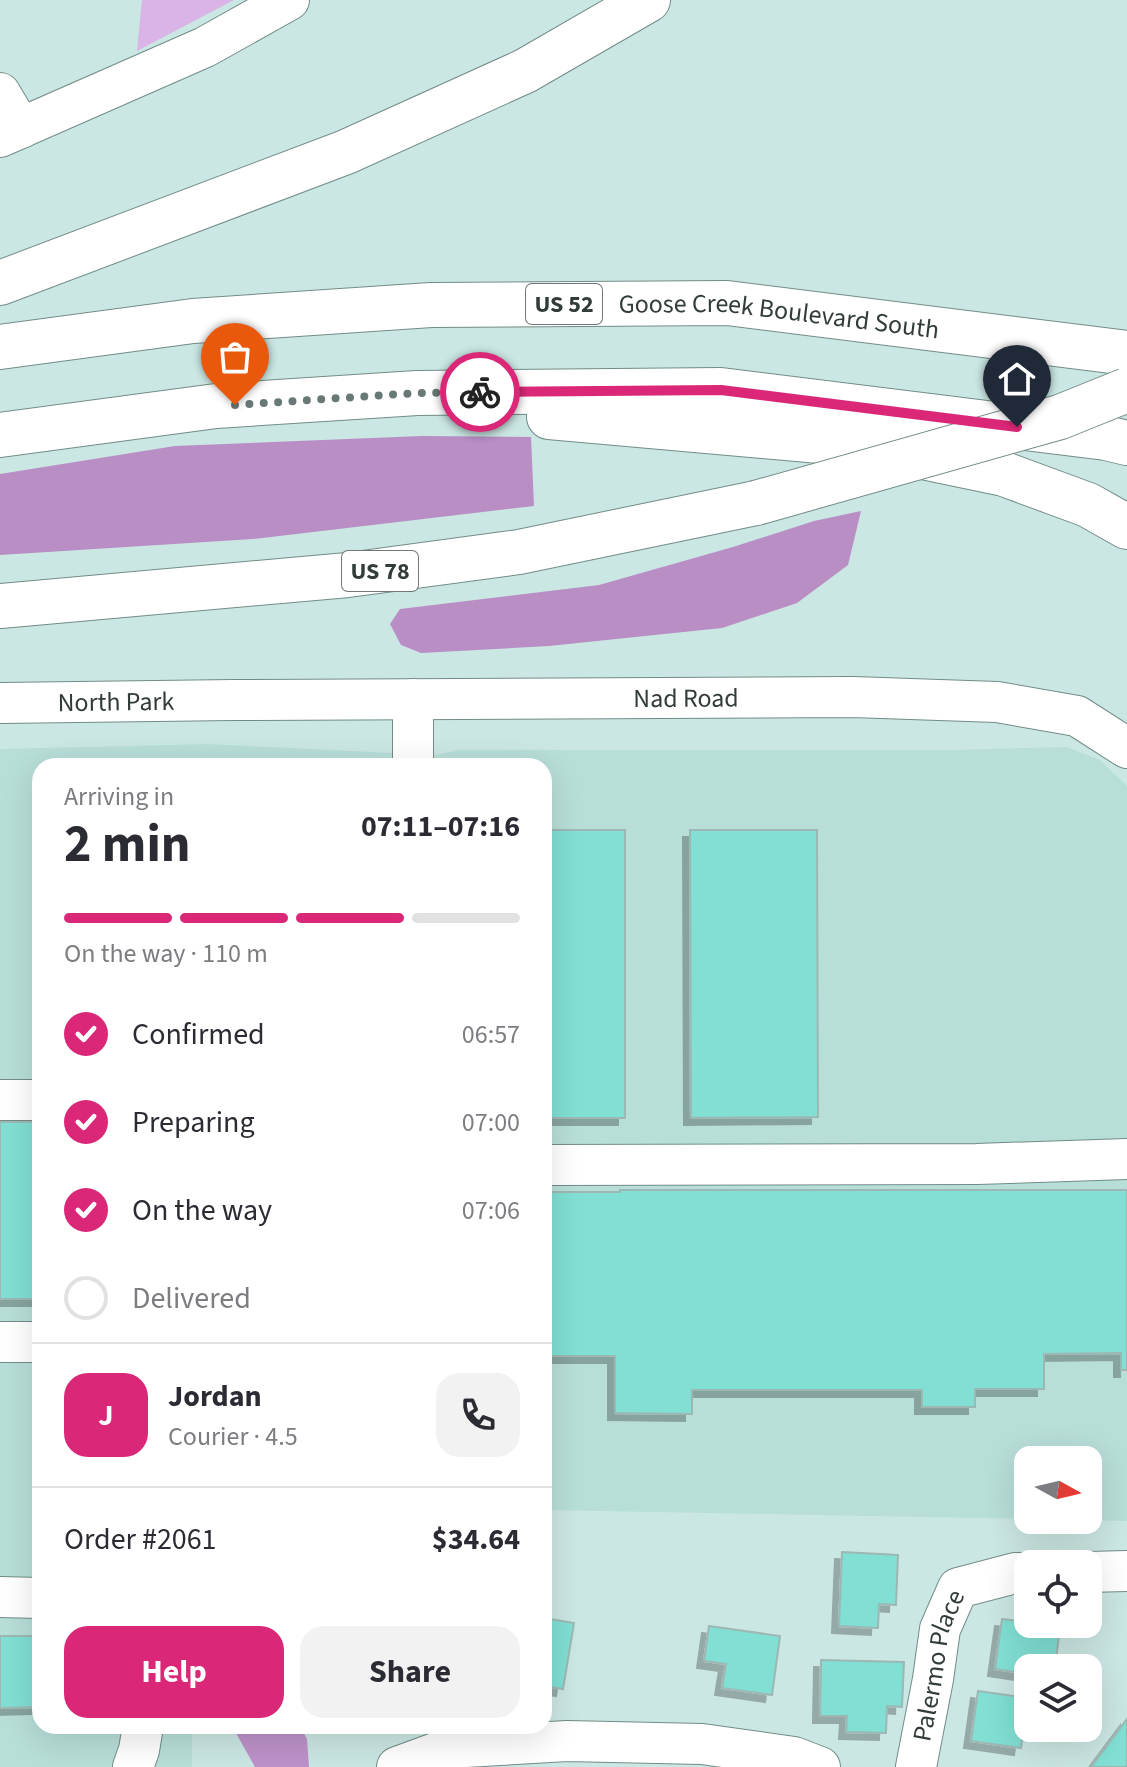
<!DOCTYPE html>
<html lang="en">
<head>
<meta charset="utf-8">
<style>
  :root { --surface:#fff; --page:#f2f2f3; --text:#2b2b33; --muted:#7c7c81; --line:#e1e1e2; --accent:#db2777 }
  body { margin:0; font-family:"Source Sans 3",sans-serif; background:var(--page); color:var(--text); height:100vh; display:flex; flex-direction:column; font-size:30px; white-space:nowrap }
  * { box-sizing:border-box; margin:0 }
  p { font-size:26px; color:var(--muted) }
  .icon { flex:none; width:44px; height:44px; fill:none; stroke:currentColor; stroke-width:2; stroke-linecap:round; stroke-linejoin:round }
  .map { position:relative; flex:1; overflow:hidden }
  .details { position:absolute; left:32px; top:758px; width:520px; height:976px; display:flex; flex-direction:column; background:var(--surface); border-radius:24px; box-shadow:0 8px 32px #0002 }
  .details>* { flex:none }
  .needle { width:52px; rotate:98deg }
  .controls { position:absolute; left:1014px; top:1446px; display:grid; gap:16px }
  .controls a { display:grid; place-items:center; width:88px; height:88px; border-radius:16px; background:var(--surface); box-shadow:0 8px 32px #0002; font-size:40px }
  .pin { position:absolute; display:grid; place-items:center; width:68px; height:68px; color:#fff; margin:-82px -34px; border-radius:50% 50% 50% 0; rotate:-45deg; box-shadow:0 0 8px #0007 }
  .pin .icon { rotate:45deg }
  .courier { position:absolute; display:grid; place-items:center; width:80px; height:80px; margin:-40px; border:6px solid #db2777; border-radius:50%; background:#fff; color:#222; box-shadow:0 2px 10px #0007 }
  .head em { font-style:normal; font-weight:700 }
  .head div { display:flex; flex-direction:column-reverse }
  .head { display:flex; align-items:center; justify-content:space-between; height:136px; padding:0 32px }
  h1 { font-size:52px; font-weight:700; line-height:60px }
  .bar { display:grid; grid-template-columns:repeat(4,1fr); gap:12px 8px; align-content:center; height:96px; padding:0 32px }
  .bar i { height:10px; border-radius:6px; background:var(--line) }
  .bar .current { background:var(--accent) }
  .bar p { grid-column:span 4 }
  .line { display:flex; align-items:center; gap:20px; padding:0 32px; border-top:2px solid var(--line) }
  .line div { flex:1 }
  .round { display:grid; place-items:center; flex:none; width:84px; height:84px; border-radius:24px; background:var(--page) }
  ol { padding:0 32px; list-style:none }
  li { display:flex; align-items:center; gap:24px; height:88px }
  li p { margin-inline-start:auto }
  li .icon { padding:8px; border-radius:50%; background:var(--accent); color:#fff; stroke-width:4 }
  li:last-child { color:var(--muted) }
  li i { width:44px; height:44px; border:4px solid var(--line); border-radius:50% }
  .action { display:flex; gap:16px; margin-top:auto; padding:16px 32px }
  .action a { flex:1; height:92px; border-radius:24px; background:var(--accent); color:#fff; font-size:32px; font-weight:700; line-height:92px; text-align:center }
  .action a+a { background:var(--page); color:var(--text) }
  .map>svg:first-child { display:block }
</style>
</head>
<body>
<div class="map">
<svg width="1127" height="1767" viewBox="0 0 1127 1767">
  <defs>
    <filter id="shadow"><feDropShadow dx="-7" dy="7" stdDeviation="0" flood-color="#0004"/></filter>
  </defs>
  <rect width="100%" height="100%" fill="#cbe7e3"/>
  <path fill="#b8ded8" d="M 208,744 L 435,755 L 460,750 L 951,750 L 1067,747 L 1100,760 L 1127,786 L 1127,1521 L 1072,1520 L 1088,1520 L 1088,1460 L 1028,1460 L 1028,1519 L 544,1510 L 544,766 L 40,766 L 40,1726 L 192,1726 L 192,1767 L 0,1767 L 0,749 Z"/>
  <path fill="#dab4e6" d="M 142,0 L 234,0 L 137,51 Z"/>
  <g fill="#b88ec5">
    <path d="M 422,436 L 531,437 L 534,506 L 253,539 L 0,555 L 0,474 L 175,446 Z"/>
    <path d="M 861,511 L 848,565 L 797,603 L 722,628 L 549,646 L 421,653 L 401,645 L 390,624 L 400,609 L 599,585 L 733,547 L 814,521 Z"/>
  </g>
  <path fill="#bd92ca" d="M 232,1726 L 300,1726 L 307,1739 L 309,1767 L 255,1767 Z"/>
  <g fill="#81dfd3" stroke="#9db8b4" stroke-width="2" filter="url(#shadow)">
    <rect x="544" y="830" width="81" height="288"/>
    <path d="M 690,830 L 817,830 L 818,1117 L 691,1118 Z"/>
    <rect x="0" y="1122" width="40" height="177"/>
    <path d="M 620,1190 L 1127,1190 L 1127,1370 L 1121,1370 L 1121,1353 L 1044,1354 L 1044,1389 L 975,1389 L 975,1407 L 922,1407 L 922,1390 L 692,1390 L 692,1414 L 615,1413 L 615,1356 L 544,1356 L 544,1192 L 620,1192 Z"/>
    <path d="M 842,1552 L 898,1555 L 896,1605 L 879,1604 L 878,1628 L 839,1626 Z"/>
    <path d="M 544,1618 L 574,1623 L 563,1689 L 544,1686 Z"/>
    <path d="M 1002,1619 L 1028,1622 L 1028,1624 L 1060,1627 L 1055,1668 L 1028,1668 L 1028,1674 L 995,1669 Z"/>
    <path d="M 709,1626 L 780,1636 L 772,1695 L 722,1688 L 726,1664 L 704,1661 Z"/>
    <path d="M 0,1636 L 40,1636 L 40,1707 L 0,1708 Z"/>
    <path d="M 821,1660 L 904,1662 L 902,1707 L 887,1706 L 886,1733 L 846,1732 L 847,1716 L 820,1716 Z"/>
    <path d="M 978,1691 L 1028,1698 L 1021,1748 L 971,1741 Z"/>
    <path d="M 1127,1719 L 1127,1767 L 1091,1767 Z"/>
  </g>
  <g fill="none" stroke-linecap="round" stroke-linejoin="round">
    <g stroke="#728c88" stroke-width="42">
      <g id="minor">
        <path d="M 0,93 L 21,128"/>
        <path d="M 0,137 L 205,47 L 289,0"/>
        <path d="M 413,699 L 413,761 L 414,766"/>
        <path id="s1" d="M 0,703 L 233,700 L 853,697 L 997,702 L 1077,716 L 1127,748"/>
        <path d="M 0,1100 L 40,1100"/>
        <path d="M 544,1165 L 977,1164 L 1127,1159"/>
        <path d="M 0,1342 L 40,1342"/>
        <path d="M 1088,1572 L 1127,1571"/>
        <path d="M 0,1597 L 40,1598"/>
        <path d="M 133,1767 L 139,1750 L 143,1726"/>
        <path d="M 397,1767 L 449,1748 L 567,1741 L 702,1744 L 794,1757 L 820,1767"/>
        <path id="s2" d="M 916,1767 L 933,1679 L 940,1629 L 958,1588 L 1015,1573 L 1028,1573"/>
      </g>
    </g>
    <g stroke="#728c88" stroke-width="46">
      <g id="highway">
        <path d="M 0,283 L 346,152 L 525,71 L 648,0"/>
        <path id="s3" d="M 0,347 L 193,321 L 431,305 L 727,303 L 1127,353"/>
        <path d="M 549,417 L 865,445 L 1004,474 L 1088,505 L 1127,527"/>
        <path d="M 0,435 L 216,406 L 417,393 L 721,390 L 1106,438 L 1127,443"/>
        <path d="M 0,606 L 348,575 L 519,552 L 756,503"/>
      </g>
    </g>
    <use href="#minor" stroke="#fff" stroke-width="40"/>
    <use href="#highway" stroke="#fff" stroke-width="44"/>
    <g stroke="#728c88" stroke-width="46" stroke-linecap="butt">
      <path id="highway-bridge" d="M 756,503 L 1060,417 L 1127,390"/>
    </g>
    <use href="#highway-bridge" stroke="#fff" stroke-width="44"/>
  </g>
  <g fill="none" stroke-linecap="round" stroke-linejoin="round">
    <path stroke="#687876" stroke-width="8" stroke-dasharray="0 14.4" d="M 235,405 L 417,393 L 480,392"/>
    <path stroke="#db2777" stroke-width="10" d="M 480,392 L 721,390 L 1017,427"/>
  </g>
  <g text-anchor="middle" stroke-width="6" stroke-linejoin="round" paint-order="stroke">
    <g fill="#fff" stroke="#707776" stroke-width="2">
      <rect x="526" y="284" width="76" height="40" rx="6"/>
      <rect x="342" y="551" width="76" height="40" rx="6"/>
    </g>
    <g font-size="24" font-weight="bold" fill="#323d3b">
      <text x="564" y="312">US 52</text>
      <text x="380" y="579">US 78</text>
    </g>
    <g font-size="26" fill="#323d3b" stroke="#fff">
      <text dy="9" stroke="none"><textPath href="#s3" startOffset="782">Goose Creek Boulevard South</textPath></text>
      <text dy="9" stroke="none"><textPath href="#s1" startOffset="686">Nad Road</textPath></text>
      <text dy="9" stroke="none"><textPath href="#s1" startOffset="116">North Park</textPath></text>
      <text dy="9" stroke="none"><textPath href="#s2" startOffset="104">Palermo Place</textPath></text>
    </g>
  </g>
</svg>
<div class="controls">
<a><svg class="needle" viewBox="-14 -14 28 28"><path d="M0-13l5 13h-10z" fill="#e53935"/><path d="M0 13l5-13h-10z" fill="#7c7c81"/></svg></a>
<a><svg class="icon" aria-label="locate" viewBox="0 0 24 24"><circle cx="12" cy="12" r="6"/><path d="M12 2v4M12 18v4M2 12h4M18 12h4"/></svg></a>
<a><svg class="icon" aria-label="layers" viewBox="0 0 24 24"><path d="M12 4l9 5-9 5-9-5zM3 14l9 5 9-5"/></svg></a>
</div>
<div class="pin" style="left:235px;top:405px;background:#ea580c"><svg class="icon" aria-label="bag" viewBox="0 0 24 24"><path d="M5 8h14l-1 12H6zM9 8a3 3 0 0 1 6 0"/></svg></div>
<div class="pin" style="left:1017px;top:427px;background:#1f2937"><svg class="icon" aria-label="home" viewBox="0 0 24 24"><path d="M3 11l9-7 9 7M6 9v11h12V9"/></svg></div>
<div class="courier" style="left:480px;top:392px"><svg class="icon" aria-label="bike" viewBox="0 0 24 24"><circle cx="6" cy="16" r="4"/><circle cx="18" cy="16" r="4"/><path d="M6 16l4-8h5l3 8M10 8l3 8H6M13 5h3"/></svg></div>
<section class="details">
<div class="head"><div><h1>2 min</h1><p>Arriving in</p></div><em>07:11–07:16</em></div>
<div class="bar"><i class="current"></i><i class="current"></i><i class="current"></i><i></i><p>On the way · 110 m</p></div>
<ol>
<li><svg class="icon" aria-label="check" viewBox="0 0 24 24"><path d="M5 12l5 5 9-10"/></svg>Confirmed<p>06:57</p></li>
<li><svg class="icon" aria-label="check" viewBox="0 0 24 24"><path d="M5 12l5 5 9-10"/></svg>Preparing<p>07:00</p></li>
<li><svg class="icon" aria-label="check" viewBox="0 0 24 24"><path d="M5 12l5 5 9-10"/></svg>On the way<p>07:06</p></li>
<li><i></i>Delivered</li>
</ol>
<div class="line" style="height:144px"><b class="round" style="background:var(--accent);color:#fff">J</b><div><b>Jordan</b><p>Courier · 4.5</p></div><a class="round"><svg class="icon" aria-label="phone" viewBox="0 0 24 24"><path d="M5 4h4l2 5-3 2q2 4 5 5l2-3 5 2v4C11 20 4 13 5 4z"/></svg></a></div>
<div class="line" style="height:104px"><div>Order #2061</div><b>$34.64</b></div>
<div class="action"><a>Help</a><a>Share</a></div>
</section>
</div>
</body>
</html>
